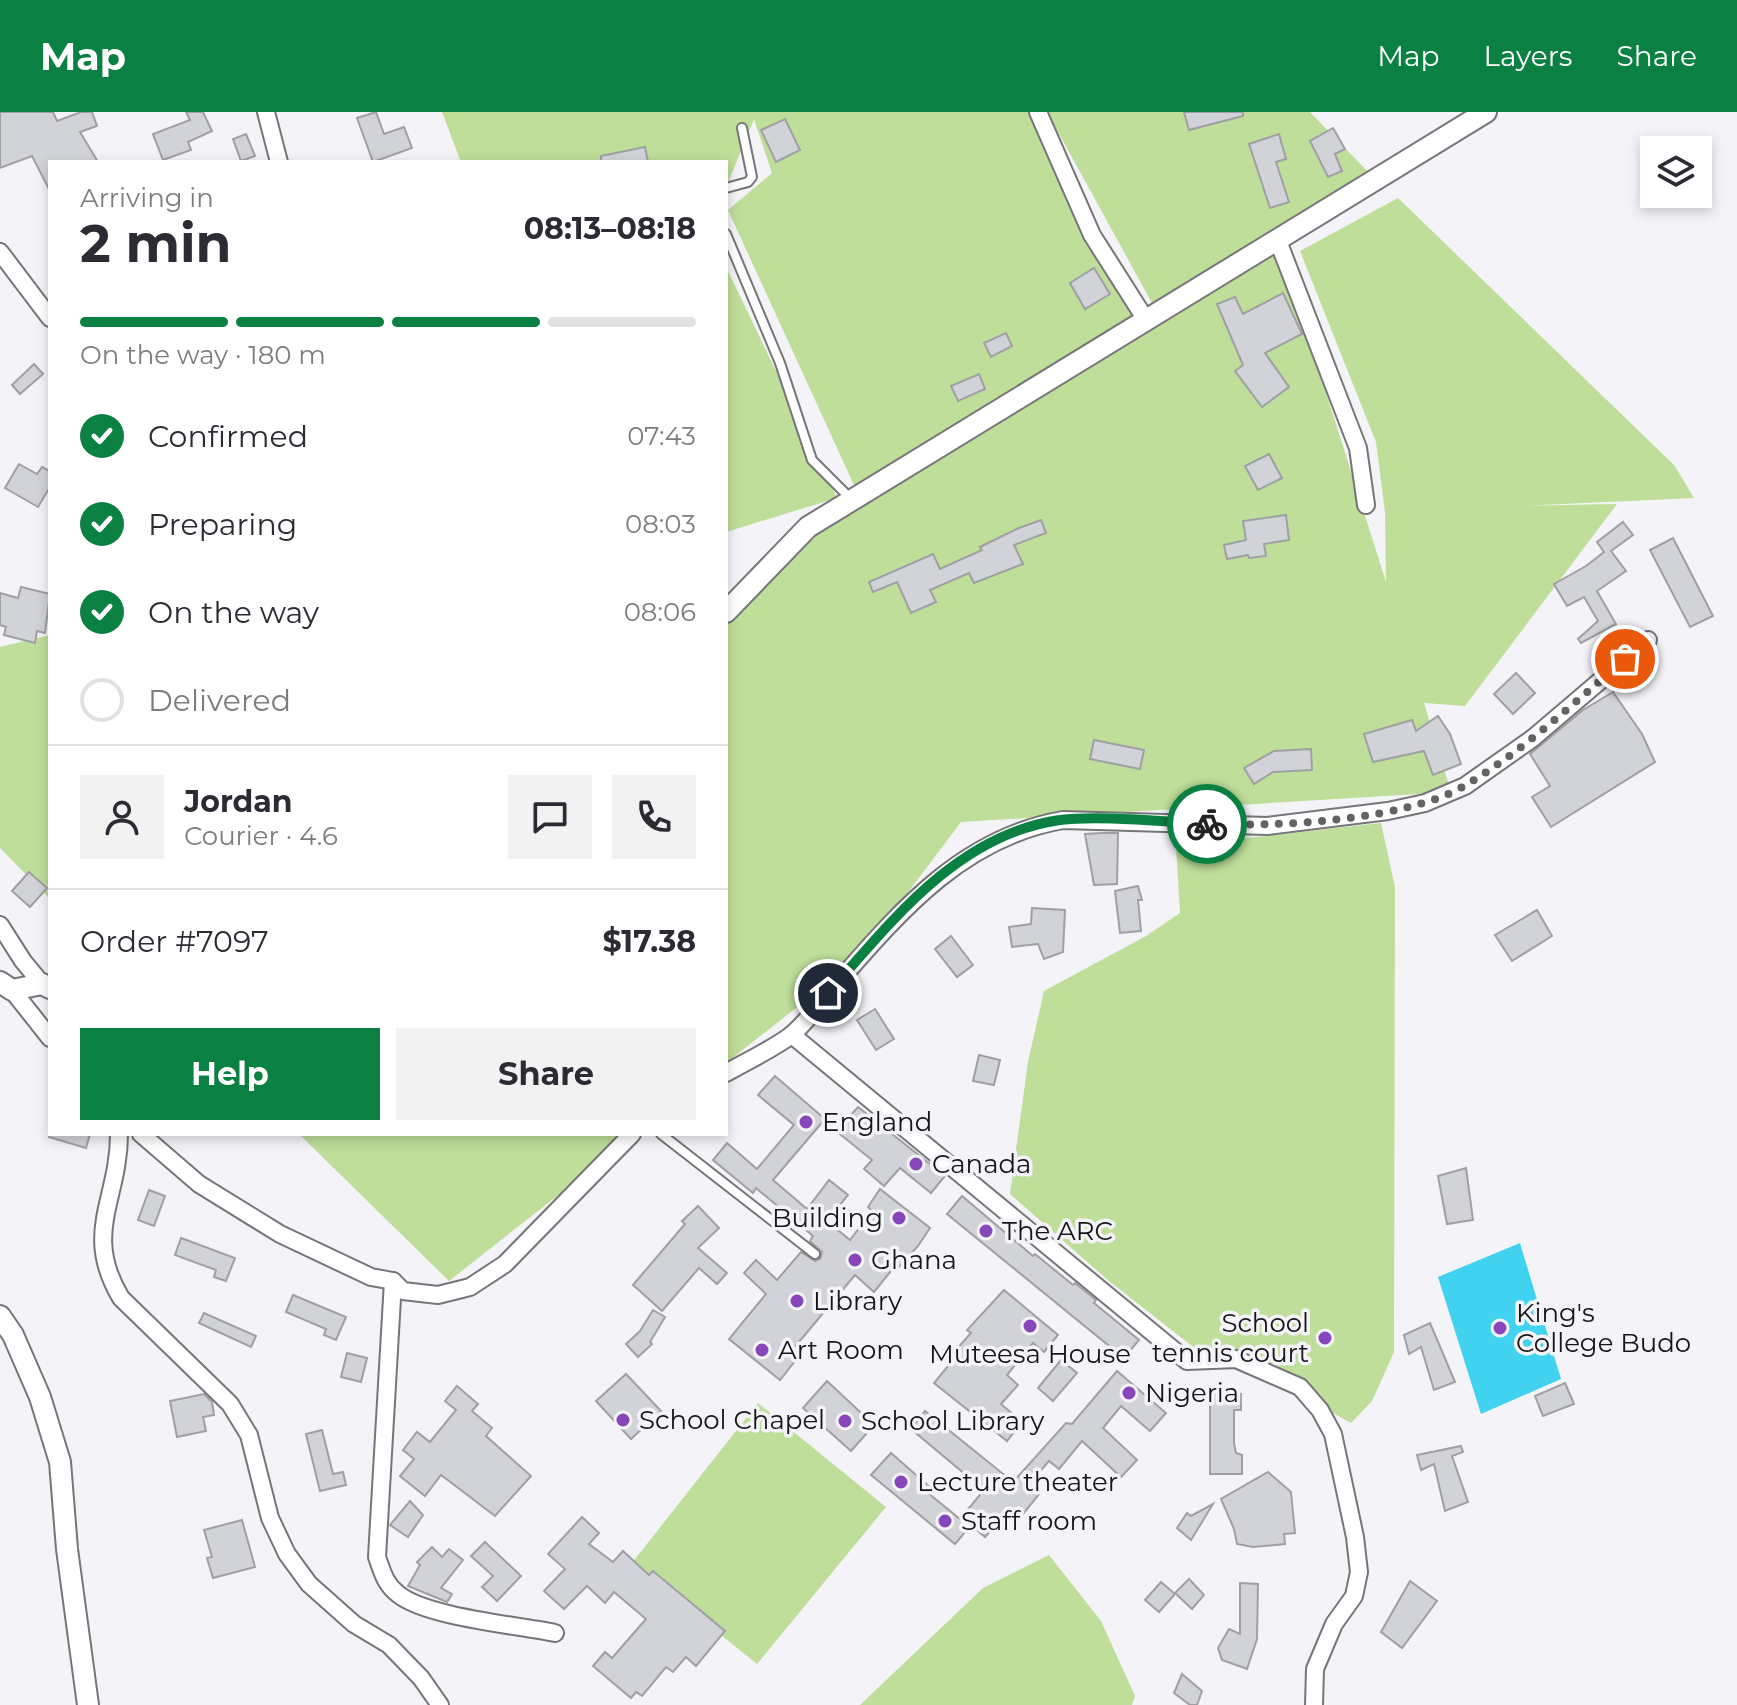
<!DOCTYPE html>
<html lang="en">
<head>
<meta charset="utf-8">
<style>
  :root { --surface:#fff; --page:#f2f2f3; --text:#2b2b33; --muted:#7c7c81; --line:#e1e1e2; --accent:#0b8043 }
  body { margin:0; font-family:Montserrat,sans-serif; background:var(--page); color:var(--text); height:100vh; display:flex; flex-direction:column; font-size:30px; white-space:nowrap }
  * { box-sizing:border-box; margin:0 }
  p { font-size:26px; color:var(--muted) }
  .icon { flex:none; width:44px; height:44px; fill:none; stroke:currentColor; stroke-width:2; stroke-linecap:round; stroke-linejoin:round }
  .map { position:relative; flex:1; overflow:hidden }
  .side { position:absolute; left:48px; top:48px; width:680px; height:976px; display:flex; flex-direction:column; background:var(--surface); border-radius:0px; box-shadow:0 4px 12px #0003 }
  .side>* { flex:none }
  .tools { position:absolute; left:1640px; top:24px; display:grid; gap:16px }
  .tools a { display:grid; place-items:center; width:72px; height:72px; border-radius:0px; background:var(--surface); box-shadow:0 4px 12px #0003; font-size:40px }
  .pin { position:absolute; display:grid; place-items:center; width:68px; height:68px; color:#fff; margin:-34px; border:4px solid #fff; border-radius:50%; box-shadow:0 2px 8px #0007 }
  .courier { position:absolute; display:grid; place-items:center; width:80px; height:80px; margin:-40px; border:6px solid #0b8043; border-radius:50%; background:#fff; color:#222; box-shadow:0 2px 10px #0007 }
  .overview em { font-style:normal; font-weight:700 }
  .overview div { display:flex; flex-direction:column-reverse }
  .overview { display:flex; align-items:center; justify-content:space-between; height:136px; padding:0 32px }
  h1 { font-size:52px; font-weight:700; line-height:60px }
  .bar { display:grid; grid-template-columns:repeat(4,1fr); gap:12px 8px; align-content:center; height:96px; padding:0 32px }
  .bar i { height:10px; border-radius:6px; background:var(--line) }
  .bar .active { background:var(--accent) }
  .bar p { grid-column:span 4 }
  .line { display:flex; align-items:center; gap:20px; padding:0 32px; border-top:2px solid var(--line) }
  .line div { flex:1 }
  .round { display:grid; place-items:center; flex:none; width:84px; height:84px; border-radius:0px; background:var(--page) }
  ol { padding:0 32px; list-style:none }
  li { display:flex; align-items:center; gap:24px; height:88px }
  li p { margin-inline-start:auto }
  li .icon { padding:8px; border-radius:50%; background:var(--accent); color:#fff; stroke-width:4 }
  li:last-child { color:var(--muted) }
  li i { width:44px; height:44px; border:4px solid var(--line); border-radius:50% }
  .action { display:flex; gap:16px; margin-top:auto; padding:16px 32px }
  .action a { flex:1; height:92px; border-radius:0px; background:var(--accent); color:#fff; font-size:32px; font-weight:700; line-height:92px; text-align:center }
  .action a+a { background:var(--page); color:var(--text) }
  header { display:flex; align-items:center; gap:48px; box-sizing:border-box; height:112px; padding:0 40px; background:var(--accent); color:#fff }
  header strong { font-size:38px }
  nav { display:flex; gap:44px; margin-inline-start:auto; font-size:28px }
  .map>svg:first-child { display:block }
</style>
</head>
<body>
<header>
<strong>Map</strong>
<nav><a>Map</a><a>Layers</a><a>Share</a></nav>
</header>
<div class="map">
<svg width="1737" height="1593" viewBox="0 0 1737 1593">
  <rect width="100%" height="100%" fill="#f3f3f8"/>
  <g fill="#bede99">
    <path d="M 442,0 L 1310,0 L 1371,63 L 1152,191 L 1057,18 L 1135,207 L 854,373 L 728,98 L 772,61 L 754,7 L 726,76 L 726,50 L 461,50 Z"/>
    <path d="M 1398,86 L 1674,353 L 1694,386 L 1516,394 L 1617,392 L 1465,594 L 1424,591 L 1451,680 L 961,710 L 857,848 L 726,951 L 726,510 L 778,443 L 1278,129 L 1386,470 L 1385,400 L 1376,330 L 1300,139 Z"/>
    <path d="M 726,155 L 837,386 L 726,420 Z"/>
    <path d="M 50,523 L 50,787 L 0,736 L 0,535 Z"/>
    <path d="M 1381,711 L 1395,775 L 1394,1240 L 1372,1289 L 1351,1311 L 1259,1260 L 1197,1238 L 1109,1169 L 1010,1082 L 1028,950 L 1044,879 L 1146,824 L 1180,801 L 1176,734 Z"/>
    <path d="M 299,1022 L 636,1022 L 449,1169 Z"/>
    <path d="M 758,1291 L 886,1395 L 757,1552 L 632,1451 Z"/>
    <path d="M 1049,1443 L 1101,1509 L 1135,1584 L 1132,1593 L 860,1593 L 983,1476 Z"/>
  </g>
  <path fill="#40d2ef" d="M 1520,1131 L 1561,1267 L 1481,1302 L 1438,1165 Z"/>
  <g fill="#d2d3d8" stroke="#9fa0a4" stroke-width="2">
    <path d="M 0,0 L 53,0 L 57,9 L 81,0 L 92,0 L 97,14 L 80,20 L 98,50 L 50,50 L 50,79 L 32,44 L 0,56 Z"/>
    <path d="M 186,0 L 203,0 L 212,19 L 188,30 L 191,38 L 163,48 L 153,22 L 190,8 Z"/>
    <path d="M 376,0 L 384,22 L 404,15 L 412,36 L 373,50 L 357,6 Z"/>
    <path d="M 1184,0 L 1243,0 L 1243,4 L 1189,18 Z"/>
    <path d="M 785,7 L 800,38 L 776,50 L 761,18 Z"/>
    <path d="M 1333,16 L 1345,37 L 1335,42 L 1342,59 L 1328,65 L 1310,29 Z"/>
    <path d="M 246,22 L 255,44 L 241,49 L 233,27 Z"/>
    <path d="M 1279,22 L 1286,47 L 1276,50 L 1289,90 L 1270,96 L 1249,32 Z"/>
    <path d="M 645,35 L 648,50 L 601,50 L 601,44 Z"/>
    <path d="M 1094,156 L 1110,182 L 1085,197 L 1070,171 Z"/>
    <path d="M 1283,181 L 1302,222 L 1265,241 L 1289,275 L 1262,295 L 1235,259 L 1243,253 L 1217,192 L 1235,185 L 1243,202 Z"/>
    <path d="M 1006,221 L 1012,234 L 991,245 L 984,231 Z"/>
    <path d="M 34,252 L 43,262 L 20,282 L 12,273 Z"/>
    <path d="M 979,262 L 985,277 L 958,289 L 951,274 Z"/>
    <path d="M 1269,342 L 1282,366 L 1258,378 L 1245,354 Z"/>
    <path d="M 19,352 L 37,362 L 42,355 L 50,359 L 50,375 L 38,395 L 5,376 Z"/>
    <path d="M 1286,403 L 1289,428 L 1264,432 L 1266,444 L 1249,446 L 1248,443 L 1227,447 L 1224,433 L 1246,428 L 1243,409 Z"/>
    <path d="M 1041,408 L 1046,421 L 1014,433 L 1023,452 L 974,471 L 969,461 L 930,478 L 936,490 L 911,501 L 897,470 L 873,480 L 869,470 L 933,442 L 940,457 L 982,438 L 980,435 L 1019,416 Z"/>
    <path d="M 1623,410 L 1633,423 L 1611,439 L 1626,459 L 1597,479 L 1616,512 L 1581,531 L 1578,527 L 1598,509 L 1584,485 L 1567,494 L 1554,472 L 1586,454 L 1604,440 L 1597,430 Z"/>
    <path d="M 1673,426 L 1713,504 L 1690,515 L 1650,438 Z"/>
    <path d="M 21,475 L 50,482 L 45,521 L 37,519 L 35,531 L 4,523 L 6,515 L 0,513 L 0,481 L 18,486 Z"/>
    <path d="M 1516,561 L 1535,581 L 1513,602 L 1494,582 Z"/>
    <path d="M 1613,580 L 1642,622 L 1655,650 L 1551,715 L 1532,685 L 1550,674 L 1530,642 L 1583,598 Z"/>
    <path d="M 1438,604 L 1450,622 L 1461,652 L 1433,663 L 1424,639 L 1373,650 L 1364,622 L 1412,608 L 1416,619 Z"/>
    <path d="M 1094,628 L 1144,638 L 1140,657 L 1090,647 Z"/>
    <path d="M 1311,637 L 1312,658 L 1273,660 L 1254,672 L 1244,656 L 1274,639 Z"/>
    <path d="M 1101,721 L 1118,721 L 1117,772 L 1094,773 L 1085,722 Z"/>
    <path d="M 29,760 L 47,776 L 30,795 L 12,779 Z"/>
    <path d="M 1138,774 L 1142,788 L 1138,788 L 1141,819 L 1120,821 L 1115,779 Z"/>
    <path d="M 1032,796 L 1065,798 L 1063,840 L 1044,847 L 1038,832 L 1012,835 L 1009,815 L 1031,812 Z"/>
    <path d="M 1537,798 L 1552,824 L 1512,849 L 1495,823 Z"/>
    <path d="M 951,824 L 973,853 L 957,865 L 935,837 Z"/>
    <path d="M 875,897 L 894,927 L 876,938 L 857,908 Z"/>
    <path d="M 979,943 L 1000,948 L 994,973 L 973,969 Z"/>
    <path d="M 775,964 L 825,1007 L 773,1068 L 807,1097 L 829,1068 L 848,1083 L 827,1109 L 850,1128 L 872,1099 L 868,1095 L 880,1077 L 930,1116 L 918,1134 L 898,1156 L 895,1154 L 874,1180 L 855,1163 L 788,1243 L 795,1249 L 780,1268 L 729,1227 L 766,1182 L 744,1161 L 756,1148 L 777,1168 L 801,1140 L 815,1149 L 820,1147 L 822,1140 L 810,1129 L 813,1124 L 756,1076 L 753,1081 L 713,1048 L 727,1031 L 757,1057 L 794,1013 L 758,983 Z"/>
    <path d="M 858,995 L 945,1064 L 931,1081 L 900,1056 L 884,1074 L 864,1057 L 872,1048 L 836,1019 Z"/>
    <path d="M 50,1022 L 90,1022 L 86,1036 L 49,1025 Z"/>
    <path d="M 1466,1056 L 1473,1108 L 1447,1112 L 1438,1064 Z"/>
    <path d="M 149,1078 L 165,1084 L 154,1114 L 138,1108 Z"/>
    <path d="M 962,1084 L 1033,1144 L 1035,1142 L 1073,1173 L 1075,1171 L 1096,1188 L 1094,1191 L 1139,1228 L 1124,1246 L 947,1102 Z"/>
    <path d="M 698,1094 L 719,1116 L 698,1136 L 727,1161 L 717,1172 L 699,1156 L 662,1199 L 633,1173 L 685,1112 L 682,1109 Z"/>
    <path d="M 181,1126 L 235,1146 L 226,1169 L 214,1165 L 216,1158 L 175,1143 Z"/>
    <path d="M 1004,1178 L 1058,1223 L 1044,1240 L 1033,1231 L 1007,1263 L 1018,1273 L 1001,1292 L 1022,1310 L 1007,1329 L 934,1271 L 958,1242 L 955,1239 L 971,1221 L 967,1218 Z"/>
    <path d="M 293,1183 L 346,1205 L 336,1228 L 324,1223 L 326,1217 L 286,1200 Z"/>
    <path d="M 653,1198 L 665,1205 L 650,1230 L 652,1232 L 638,1245 L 626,1232 L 640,1219 Z"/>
    <path d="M 204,1201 L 256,1224 L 251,1235 L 199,1211 Z"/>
    <path d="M 1430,1211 L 1455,1270 L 1434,1278 L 1421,1235 L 1409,1242 L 1404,1223 Z"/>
    <path d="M 347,1241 L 367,1246 L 361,1270 L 341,1265 Z"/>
    <path d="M 1061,1248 L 1077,1261 L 1053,1289 L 1038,1276 Z"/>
    <path d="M 1117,1259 L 1166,1301 L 1150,1319 L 1121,1294 L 1103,1316 L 1137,1348 L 1121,1365 L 1082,1329 L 1059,1357 L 1049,1349 L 1029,1372 L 1040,1381 L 1019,1407 L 1008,1398 L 985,1425 L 971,1413 L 955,1432 L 871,1363 L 891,1341 L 932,1377 L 928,1381 L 960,1407 L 984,1378 L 911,1317 L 925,1299 L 1013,1370 L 1066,1311 L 1072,1312 Z"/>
    <path d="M 626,1262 L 661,1299 L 631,1327 L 596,1289 Z"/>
    <path d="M 827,1269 L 874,1313 L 851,1339 L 803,1296 Z"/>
    <path d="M 1565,1271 L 1574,1292 L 1543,1304 L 1535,1284 Z"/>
    <path d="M 457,1274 L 478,1292 L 472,1299 L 492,1316 L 486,1324 L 531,1364 L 495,1404 L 441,1363 L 425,1384 L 400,1364 L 414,1347 L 403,1338 L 417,1320 L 430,1330 L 456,1298 L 445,1289 Z"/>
    <path d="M 1210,1274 L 1241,1282 L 1241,1298 L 1234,1298 L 1234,1331 L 1236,1341 L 1242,1343 L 1242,1362 L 1210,1362 Z"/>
    <path d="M 204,1282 L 212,1290 L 214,1303 L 203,1305 L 206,1319 L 177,1325 L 170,1289 Z"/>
    <path d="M 322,1318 L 333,1362 L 343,1360 L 346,1373 L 320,1379 L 306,1322 Z"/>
    <path d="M 1461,1334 L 1463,1340 L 1452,1344 L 1468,1390 L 1445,1399 L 1434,1352 L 1421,1358 L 1417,1343 Z"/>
    <path d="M 1268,1360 L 1291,1380 L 1295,1421 L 1284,1422 L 1285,1432 L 1253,1435 L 1237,1432 L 1234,1417 L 1221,1387 Z"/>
    <path d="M 410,1389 L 423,1403 L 408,1425 L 390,1413 Z"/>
    <path d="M 1213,1392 L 1191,1428 L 1177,1416 L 1187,1401 L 1191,1404 Z"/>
    <path d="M 582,1405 L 599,1421 L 589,1432 L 613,1450 L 623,1439 L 649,1463 L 653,1459 L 725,1519 L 696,1554 L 686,1545 L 673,1560 L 666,1555 L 642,1584 L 636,1580 L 631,1586 L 593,1554 L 605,1540 L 612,1546 L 646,1507 L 614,1480 L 605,1491 L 587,1474 L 564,1497 L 544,1479 L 565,1457 L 548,1442 Z"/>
    <path d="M 242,1408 L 255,1455 L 213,1466 L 207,1446 L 212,1445 L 204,1418 Z"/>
    <path d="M 485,1430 L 521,1464 L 497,1489 L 482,1475 L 493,1464 L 471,1444 Z"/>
    <path d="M 432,1435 L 442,1445 L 449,1437 L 463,1448 L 441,1476 L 452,1482 L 447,1490 L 408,1474 L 420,1453 L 417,1450 Z"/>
    <path d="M 1189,1467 L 1204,1483 L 1192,1497 L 1175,1481 Z"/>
    <path d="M 1410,1469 L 1437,1489 L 1402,1536 L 1381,1520 Z"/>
    <path d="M 1161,1470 L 1175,1482 L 1159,1500 L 1145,1488 Z"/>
    <path d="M 1240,1471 L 1258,1472 L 1257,1527 L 1247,1557 L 1222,1548 L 1218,1536 L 1229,1517 L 1240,1522 Z"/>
    <path d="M 1182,1562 L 1202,1579 L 1197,1593 L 1190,1593 L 1174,1581 Z"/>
  </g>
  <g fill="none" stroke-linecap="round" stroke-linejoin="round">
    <g stroke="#76767a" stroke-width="12">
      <g id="service">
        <path d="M 726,76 L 748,70 L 752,65 L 742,16"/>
        <path d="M 726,122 L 780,251 L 812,348 L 851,387"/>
        <path d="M 661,1022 L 815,1142"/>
      </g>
    </g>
    <g stroke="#76767a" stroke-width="20">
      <g id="minor">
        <path d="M 266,0 L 279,50"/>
        <path d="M 1038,0 L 1092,123 L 1146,208"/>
        <path d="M 1278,129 L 1358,336 L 1366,393"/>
        <path d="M 0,140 L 50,206"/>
        <path d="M 0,813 L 23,849 L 42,872"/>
        <path d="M 12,878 L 50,926"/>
        <path d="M 792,923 L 1187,1249 L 1236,1247 L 1300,1275 L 1320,1298 L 1333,1322 L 1355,1425 L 1359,1460 L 1354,1484 L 1334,1512 L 1315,1557 L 1314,1593"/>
        <path d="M 726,961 C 747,949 771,938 790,924 C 808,910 823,886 839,869 C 902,797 964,725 1063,708 L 1267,714 L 1388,699 L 1425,691 L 1465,674 L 1533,626 L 1648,528"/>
        <path d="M 119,1022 C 119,1088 82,1121 121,1186 L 230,1292 L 249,1323 L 270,1406 L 287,1442 L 309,1472 L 354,1512 L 389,1533 L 421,1566 L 440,1593"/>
        <path d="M 141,1022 L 199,1072 L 280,1122 L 371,1165 L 393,1169 L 403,1179 L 438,1183 L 470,1175 L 505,1152 L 632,1022"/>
        <path d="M 393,1169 L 377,1445 C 382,1459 385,1472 398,1482 C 426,1505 516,1513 555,1521"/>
      </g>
    </g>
    <g stroke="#76767a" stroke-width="24">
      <g id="tertiary">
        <path d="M 726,500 L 808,415 L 1486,0"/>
        <path d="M 0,870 L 12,878 L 42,872 L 50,876"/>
        <path d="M 0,1204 L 13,1223 L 40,1285 L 60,1350 L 67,1437 L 88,1593"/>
      </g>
    </g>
    <use href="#service" stroke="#fff" stroke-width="8"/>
    <use href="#minor" stroke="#fff" stroke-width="16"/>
    <use href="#tertiary" stroke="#fff" stroke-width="20"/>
  </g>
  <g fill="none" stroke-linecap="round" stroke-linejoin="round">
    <path stroke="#636365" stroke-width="8" stroke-dasharray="0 14.4" d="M 1207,712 C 1277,715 1406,709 1466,673 C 1524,638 1574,591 1625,547"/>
    <path stroke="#0b8043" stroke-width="10" d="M 828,881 C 891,810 958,722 1060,708 C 1101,703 1164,710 1207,712"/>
  </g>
  <g fill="#8746ba" stroke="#f3f3f8" stroke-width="3">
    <circle cx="806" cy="1010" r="8"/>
    <circle cx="916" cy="1052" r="8"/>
    <circle cx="899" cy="1106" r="8"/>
    <circle cx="986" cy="1119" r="8"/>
    <circle cx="855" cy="1148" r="8"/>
    <circle cx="797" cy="1189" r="8"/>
    <circle cx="1030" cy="1214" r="8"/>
    <circle cx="1500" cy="1216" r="8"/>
    <circle cx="1325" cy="1226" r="8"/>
    <circle cx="762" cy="1238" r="8"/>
    <circle cx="1129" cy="1281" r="8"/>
    <circle cx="623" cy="1308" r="8"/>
    <circle cx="845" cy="1309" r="8"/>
    <circle cx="901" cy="1370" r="8"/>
    <circle cx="945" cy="1409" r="8"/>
  </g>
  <g text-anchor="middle" stroke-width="7" stroke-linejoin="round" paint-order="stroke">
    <g font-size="26" fill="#151516" stroke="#f3f3f8" text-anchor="start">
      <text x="822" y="1019">England</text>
      <text x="932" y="1061">Canada</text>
      <text x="883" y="1115" text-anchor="end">Building</text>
      <text x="1002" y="1128">The ARC</text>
      <text x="871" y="1157">Ghana</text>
      <text x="813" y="1198">Library</text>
      <text x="1516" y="1210">King's<tspan x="1516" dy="30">College Budo</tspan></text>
      <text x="1309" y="1220" text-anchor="end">School<tspan x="1309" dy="30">tennis court</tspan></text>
      <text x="778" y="1247">Art Room</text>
      <text x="1030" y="1251" text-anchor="middle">Muteesa House</text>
      <text x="1145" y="1290">Nigeria</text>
      <text x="639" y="1317">School Chapel</text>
      <text x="861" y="1318">School Library</text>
      <text x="917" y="1379">Lecture theater</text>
      <text x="961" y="1418">Staff room</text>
    </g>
  </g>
</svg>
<div class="tools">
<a><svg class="icon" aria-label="layers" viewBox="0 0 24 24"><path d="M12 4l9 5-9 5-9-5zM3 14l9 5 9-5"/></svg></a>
</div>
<div class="pin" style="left:1625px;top:547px;background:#ea580c"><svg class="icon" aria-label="bag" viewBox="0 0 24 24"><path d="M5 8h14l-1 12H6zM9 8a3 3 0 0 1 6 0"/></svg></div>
<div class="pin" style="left:828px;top:881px;background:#1f2937"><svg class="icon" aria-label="home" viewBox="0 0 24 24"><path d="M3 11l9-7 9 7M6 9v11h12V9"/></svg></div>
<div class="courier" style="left:1207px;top:712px"><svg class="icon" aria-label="bike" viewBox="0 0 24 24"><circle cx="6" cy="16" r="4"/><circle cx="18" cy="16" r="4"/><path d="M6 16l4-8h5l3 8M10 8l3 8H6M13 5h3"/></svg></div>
<section class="side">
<div class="overview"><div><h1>2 min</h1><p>Arriving in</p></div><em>08:13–08:18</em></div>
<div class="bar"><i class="active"></i><i class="active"></i><i class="active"></i><i></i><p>On the way · 180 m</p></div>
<ol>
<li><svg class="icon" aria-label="check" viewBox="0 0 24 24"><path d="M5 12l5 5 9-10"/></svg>Confirmed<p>07:43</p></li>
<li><svg class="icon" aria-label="check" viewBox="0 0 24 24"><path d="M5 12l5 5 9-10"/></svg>Preparing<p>08:03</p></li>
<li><svg class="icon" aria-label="check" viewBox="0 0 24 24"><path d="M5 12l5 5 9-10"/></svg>On the way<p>08:06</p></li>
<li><i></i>Delivered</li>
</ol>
<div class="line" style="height:144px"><a class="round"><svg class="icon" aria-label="person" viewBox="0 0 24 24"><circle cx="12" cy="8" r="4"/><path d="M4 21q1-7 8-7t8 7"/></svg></a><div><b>Jordan</b><p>Courier · 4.6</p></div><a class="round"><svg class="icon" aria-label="chat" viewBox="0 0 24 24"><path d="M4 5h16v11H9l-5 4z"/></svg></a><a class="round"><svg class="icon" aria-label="phone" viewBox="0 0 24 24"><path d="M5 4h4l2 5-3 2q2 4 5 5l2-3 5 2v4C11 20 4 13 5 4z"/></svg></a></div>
<div class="line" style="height:104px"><div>Order #7097</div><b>$17.38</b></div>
<div class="action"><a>Help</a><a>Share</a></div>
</section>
</div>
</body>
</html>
